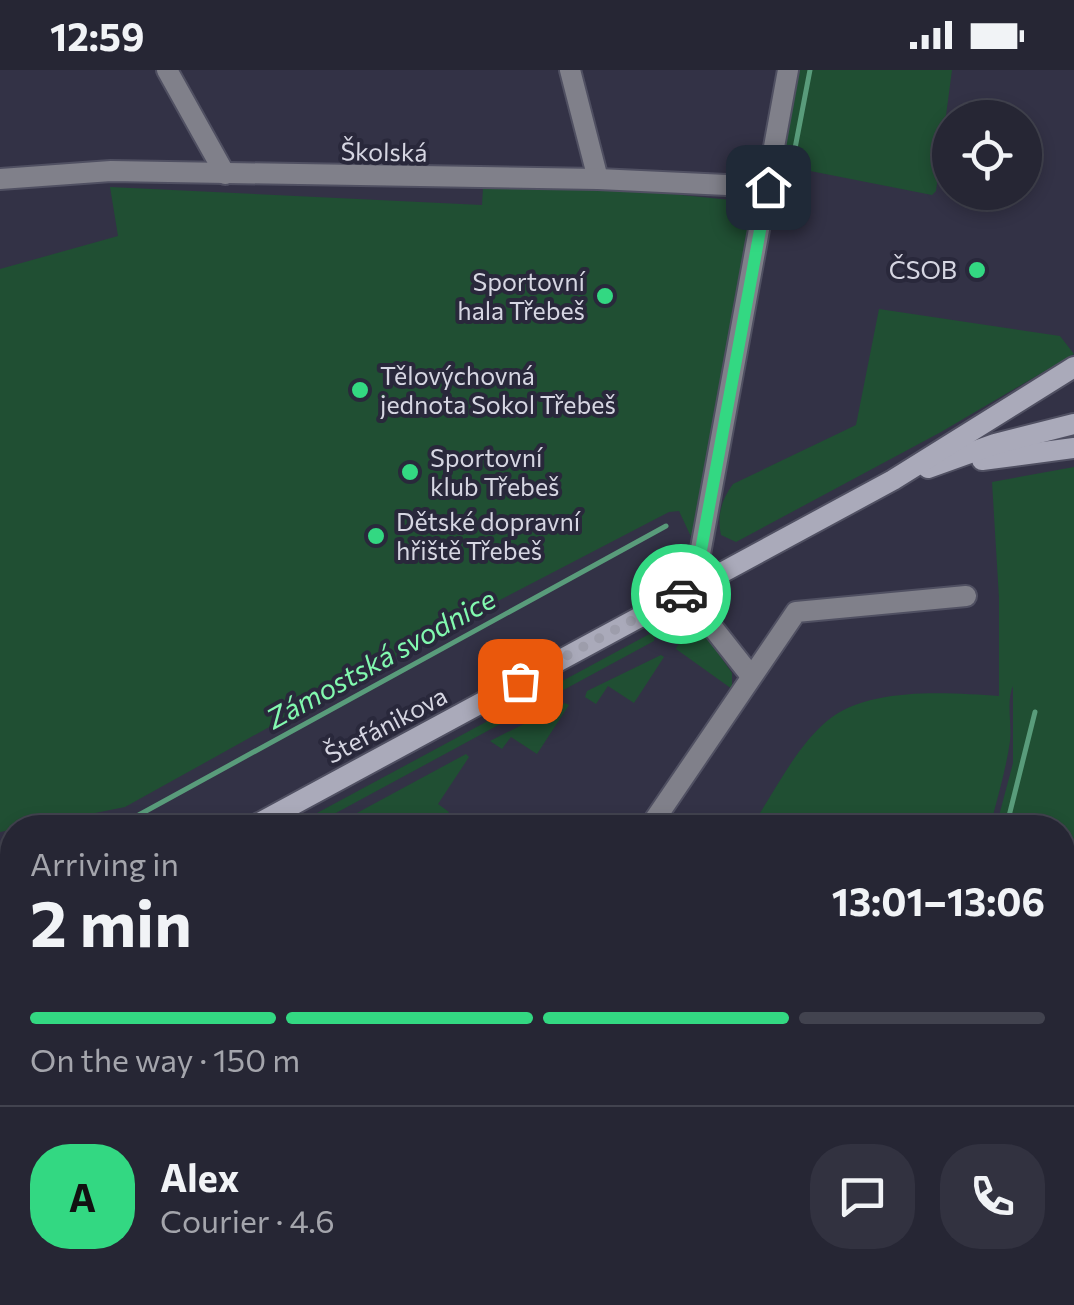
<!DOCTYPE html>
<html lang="en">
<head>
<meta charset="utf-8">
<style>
  :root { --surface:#262634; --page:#323240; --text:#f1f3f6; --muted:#a4a5ac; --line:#42434f; --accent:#33d882 }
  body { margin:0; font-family:Commissioner,sans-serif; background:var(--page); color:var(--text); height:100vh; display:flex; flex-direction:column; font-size:38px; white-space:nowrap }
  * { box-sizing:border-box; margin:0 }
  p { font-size:32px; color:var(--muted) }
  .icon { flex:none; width:55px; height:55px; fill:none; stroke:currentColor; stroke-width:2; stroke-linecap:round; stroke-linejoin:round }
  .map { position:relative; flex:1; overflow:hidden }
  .sheet { position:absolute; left:0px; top:745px; width:1075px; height:490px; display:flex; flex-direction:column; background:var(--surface); border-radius:40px 40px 0 0; box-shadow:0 5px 15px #0003,0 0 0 2px var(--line) }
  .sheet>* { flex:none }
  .tools { position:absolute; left:932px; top:30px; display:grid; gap:20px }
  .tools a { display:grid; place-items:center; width:110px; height:110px; border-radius:50%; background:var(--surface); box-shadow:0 5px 15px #0003,0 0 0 2px var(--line); font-size:50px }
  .pin { position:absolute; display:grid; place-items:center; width:85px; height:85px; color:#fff; margin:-42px; border-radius:20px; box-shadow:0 5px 15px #0006 }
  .courier { position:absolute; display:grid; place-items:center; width:100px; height:100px; margin:-50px; border:8px solid #33d882; border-radius:50%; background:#fff; color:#222; box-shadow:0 2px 12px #0007 }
  .overview em { font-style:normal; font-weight:700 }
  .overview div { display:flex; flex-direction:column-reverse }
  .overview { display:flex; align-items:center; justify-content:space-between; height:170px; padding:0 30px }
  h1 { font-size:65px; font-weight:700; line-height:75px }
  .bar { display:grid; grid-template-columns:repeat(4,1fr); gap:15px 10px; align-content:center; height:120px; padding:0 30px }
  .bar i { height:12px; border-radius:8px; background:var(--line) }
  .bar .active { background:var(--accent) }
  .bar p { grid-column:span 4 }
  .line { display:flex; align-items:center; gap:25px; padding:0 30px; border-top:2px solid var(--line) }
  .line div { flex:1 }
  .round { display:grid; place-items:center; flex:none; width:105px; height:105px; border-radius:40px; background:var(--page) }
  .status { display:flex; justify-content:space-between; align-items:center; height:70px; padding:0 50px; background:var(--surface); direction:ltr }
  .status svg { height:28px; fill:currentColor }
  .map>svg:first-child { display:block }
</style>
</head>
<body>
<div class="status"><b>12:59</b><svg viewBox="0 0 49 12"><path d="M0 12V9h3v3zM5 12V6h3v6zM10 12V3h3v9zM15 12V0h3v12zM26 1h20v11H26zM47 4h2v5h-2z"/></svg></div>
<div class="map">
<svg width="1074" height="1235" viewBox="0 0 1074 1235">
  <rect width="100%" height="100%" fill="#333246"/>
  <path fill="#3a3953" d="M 114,1222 L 568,1222 L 587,1235 L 82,1235 Z"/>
  <g fill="#204f33">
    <path d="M 795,0 L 952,0 L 936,121 L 932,125 L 795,98 L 793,107 L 775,103 Z"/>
    <path d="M 582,115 L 741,131 L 738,148 L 751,150 L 693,471 L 679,441 L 669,442 L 473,544 L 125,737 L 0,762 L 0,199 L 118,166 L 110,117 L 482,135 L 483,118 Z"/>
    <path d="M 879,239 L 1060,266 L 1074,284 L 941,362 L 736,472 L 721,465 C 717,446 721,430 733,414 L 856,355 Z"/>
    <path d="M 1074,397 L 1074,1235 L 720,1235 L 730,1222 L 1062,1222 L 1062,758 L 996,757 L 1013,693 L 1013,616 C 1006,631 1012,653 1010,671 C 1006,700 997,729 990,757 L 751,757 C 774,723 795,678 827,651 C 869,616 949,623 999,626 L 999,528 L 992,412 Z"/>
    <path d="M 701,559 L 732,603 L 732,619 L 676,579 L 680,570 Z"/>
    <path d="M 655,561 L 654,571 L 310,757 L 297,757 L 304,750 Z"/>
    <path d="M 661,585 L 664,587 L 634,633 L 608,616 L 596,634 L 585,627 L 587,621 Z"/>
    <path d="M 565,633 L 569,635 L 537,684 L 511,667 L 502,679 L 490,671 Z"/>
    <path d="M 466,684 L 469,687 L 438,734 L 449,742 L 439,757 L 331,757 Z"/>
  </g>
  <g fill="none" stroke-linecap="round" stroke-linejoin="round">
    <g stroke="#599c7b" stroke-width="5">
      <path d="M 792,94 L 810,0"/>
      <path d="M 115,758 L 666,456"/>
      <path d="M 1006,758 L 1035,642"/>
      <path d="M 0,797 L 12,794"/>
      <path d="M 735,1235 L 744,1222"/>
    </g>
    <g stroke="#505062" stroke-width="24">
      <g id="street">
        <path d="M 167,0 L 225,104"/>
        <path d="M 570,0 L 598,109"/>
        <path d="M 0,109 L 111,101 L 598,109 L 768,117"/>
        <path d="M 751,606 L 706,549 L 694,517 L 788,0"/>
        <path d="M 649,758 L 796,542 L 966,526"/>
        <path d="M 0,963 L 12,992"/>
        <path d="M 0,1176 L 12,1171"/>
      </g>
    </g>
    <g stroke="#505062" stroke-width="24">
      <g id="secondary">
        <path d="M 982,390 L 1074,378"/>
        <path d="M 928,398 L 995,374 L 1074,354"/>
        <path d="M 250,758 L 893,410 L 1074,297"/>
        <path d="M 0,868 L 12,865"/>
      </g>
    </g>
    <use href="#street" stroke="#80808a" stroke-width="20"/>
    <use href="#secondary" stroke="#aaaaba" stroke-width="20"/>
  </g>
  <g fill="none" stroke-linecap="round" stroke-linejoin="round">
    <path stroke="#9d9dab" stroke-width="10" stroke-dasharray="0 18" d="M 520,611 L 681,524"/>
    <path stroke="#33d882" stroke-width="12" d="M 681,524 L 694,518 L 768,117"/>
  </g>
  <g fill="#33d882" stroke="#29283b" stroke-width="4">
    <circle cx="977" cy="200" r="10"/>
    <circle cx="605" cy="226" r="10"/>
    <circle cx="360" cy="320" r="10"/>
    <circle cx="410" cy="402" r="10"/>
    <circle cx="376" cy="466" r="10"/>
  </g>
  <g text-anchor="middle" stroke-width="8" stroke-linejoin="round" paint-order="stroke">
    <g font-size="25" fill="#d6d6e2" stroke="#29283b">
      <text transform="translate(384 82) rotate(1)" y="9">Školská</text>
      <text transform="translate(386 655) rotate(-28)" y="9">Štefánikova</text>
    </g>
    <g font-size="25" fill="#d6d6e2" stroke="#29283b" text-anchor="start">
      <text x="957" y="209" text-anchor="end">ČSOB</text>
      <text x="585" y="221" text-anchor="end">Sportovní<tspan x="585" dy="29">hala Třebeš</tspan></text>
      <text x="380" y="315">Tělovýchovná<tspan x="380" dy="29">jednota Sokol Třebeš</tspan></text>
      <text x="430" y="397">Sportovní<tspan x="430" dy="29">klub Třebeš</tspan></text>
      <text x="396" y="461">Dětské dopravní<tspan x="396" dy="29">hřiště Třebeš</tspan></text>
    </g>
    <g font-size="28" font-style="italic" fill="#82f9af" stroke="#29283b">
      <text transform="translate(381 589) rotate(-29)" y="10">Zámostská svodnice</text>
    </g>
  </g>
</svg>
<div class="tools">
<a><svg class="icon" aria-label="locate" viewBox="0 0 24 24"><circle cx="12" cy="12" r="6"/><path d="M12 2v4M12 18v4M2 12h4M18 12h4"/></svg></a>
</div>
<div class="pin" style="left:520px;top:611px;background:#ea580c"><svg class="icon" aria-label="bag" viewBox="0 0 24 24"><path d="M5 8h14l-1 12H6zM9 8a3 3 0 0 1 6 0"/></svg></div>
<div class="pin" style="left:768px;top:117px;background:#1f2937"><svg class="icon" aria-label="home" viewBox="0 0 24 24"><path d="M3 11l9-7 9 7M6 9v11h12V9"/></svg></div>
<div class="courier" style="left:681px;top:524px"><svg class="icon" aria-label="car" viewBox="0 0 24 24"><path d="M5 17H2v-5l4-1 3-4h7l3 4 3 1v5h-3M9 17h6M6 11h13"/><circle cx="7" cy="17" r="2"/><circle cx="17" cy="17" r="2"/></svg></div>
<section class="sheet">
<div class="overview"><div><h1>2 min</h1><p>Arriving in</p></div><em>13:01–13:06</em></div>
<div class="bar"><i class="active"></i><i class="active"></i><i class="active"></i><i></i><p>On the way · 150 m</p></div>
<div class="line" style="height:180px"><b class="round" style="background:var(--accent);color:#111">A</b><div><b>Alex</b><p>Courier · 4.6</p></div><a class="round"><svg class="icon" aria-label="chat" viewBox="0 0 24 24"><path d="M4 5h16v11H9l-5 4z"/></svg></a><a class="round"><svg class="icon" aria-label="phone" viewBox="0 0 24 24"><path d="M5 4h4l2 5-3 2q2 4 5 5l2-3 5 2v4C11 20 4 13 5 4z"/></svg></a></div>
</section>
</div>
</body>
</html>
